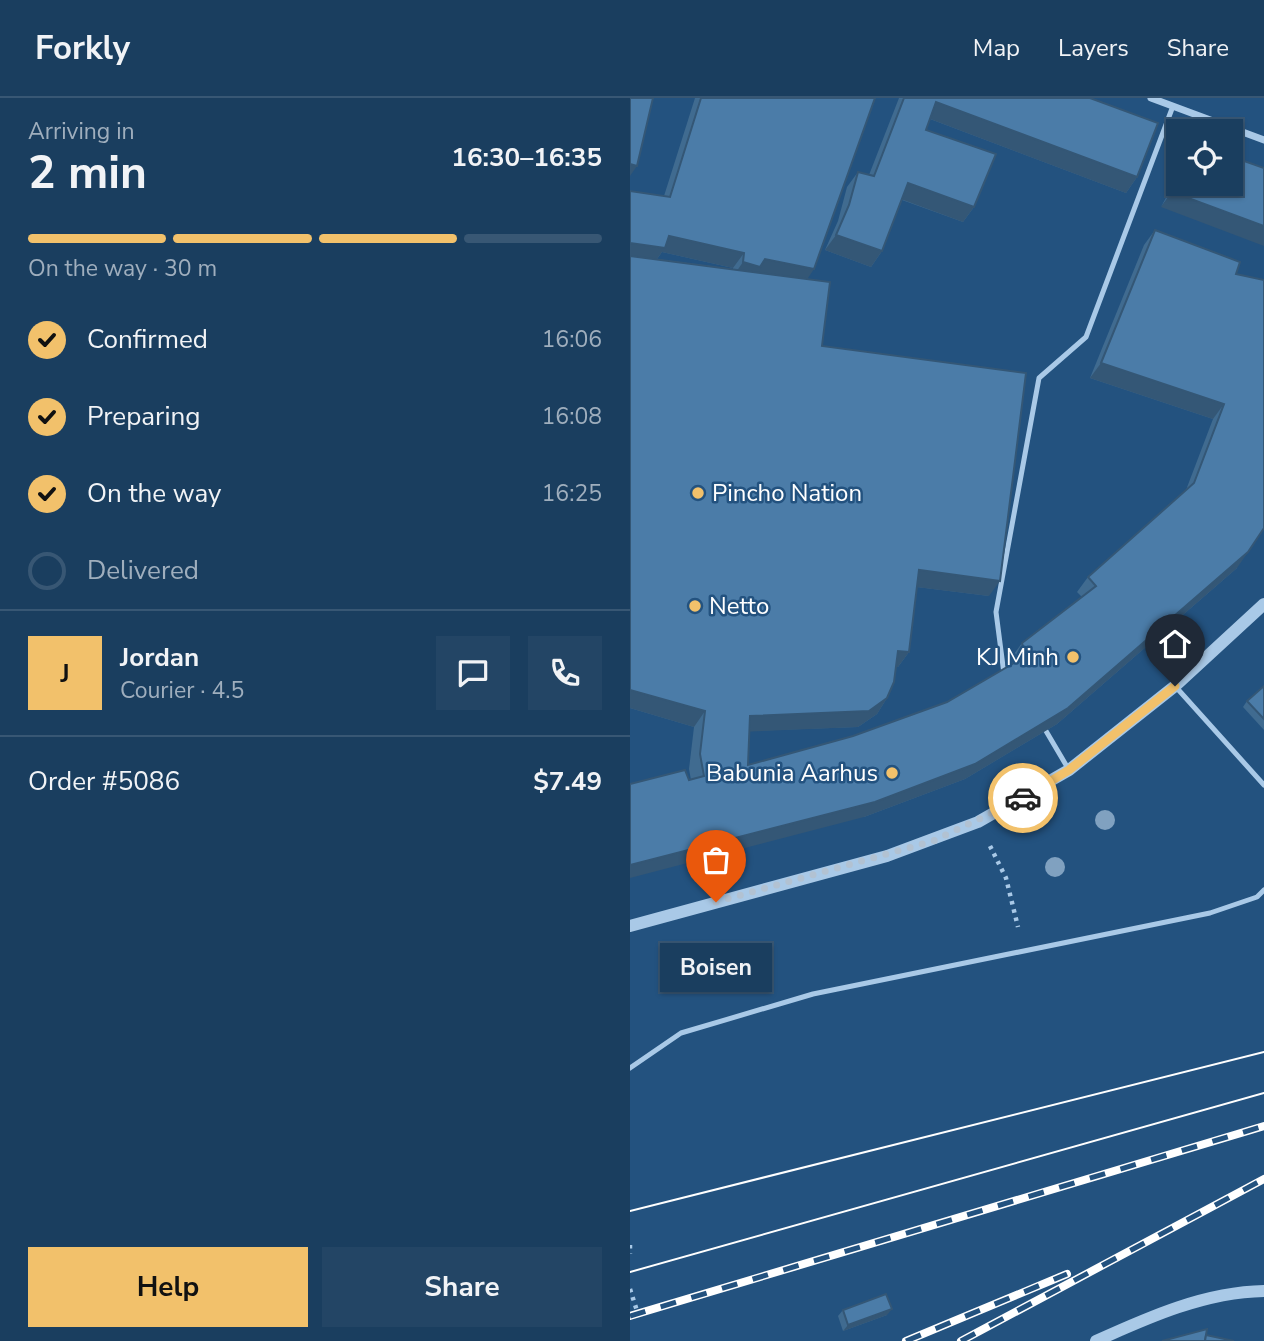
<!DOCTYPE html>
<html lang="en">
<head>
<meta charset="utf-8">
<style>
  :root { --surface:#1a3e5f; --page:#234565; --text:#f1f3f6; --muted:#9faebd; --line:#385774; --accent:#f2c16b }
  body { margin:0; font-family:"Nunito Sans",sans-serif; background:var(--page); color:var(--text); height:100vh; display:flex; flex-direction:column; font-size:26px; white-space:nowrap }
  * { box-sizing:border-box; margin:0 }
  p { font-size:23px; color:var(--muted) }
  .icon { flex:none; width:38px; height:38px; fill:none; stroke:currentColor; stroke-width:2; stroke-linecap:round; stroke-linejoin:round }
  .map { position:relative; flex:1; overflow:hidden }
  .drawer { display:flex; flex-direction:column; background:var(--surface); width:630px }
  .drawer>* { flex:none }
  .tools { position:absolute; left:536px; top:21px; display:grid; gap:14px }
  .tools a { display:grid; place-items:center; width:77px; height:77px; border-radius:0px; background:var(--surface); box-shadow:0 2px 5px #0004,0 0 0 2px var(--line); font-size:35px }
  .pin { position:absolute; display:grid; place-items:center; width:60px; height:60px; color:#fff; margin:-72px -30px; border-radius:50% 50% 50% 0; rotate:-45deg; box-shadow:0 0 7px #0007 }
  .pin .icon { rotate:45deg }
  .courier { position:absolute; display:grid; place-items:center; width:70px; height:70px; margin:-35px; border:5px solid #f2c16b; border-radius:50%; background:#fff; color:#222; box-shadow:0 2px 9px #0007 }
  .bubble { position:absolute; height:49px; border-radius:0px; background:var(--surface); box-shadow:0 2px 5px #0004,0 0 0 2px var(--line); font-size:23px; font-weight:700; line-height:49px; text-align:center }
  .summary em { font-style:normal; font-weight:700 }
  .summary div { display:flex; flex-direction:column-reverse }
  .summary { display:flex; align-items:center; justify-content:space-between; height:119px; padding:0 28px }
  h1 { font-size:46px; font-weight:700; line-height:52px }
  .bar { display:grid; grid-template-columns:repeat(4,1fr); gap:10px 7px; align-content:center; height:84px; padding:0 28px }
  .bar i { height:9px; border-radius:5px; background:var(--line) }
  .bar .selected { background:var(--accent) }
  .bar p { grid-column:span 4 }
  .line { display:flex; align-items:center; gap:18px; padding:0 28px; border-top:2px solid var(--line) }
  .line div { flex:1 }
  .round { display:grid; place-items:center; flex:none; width:74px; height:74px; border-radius:0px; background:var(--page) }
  ol { padding:0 28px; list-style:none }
  li { display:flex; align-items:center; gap:21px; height:77px }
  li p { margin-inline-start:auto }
  li .icon { padding:7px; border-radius:50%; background:var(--accent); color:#111; stroke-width:4 }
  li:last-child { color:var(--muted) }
  li i { width:38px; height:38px; border:4px solid var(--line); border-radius:50% }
  .cta { display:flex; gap:14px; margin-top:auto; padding:14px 28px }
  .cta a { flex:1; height:80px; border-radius:0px; background:var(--accent); color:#111; font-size:28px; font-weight:700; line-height:80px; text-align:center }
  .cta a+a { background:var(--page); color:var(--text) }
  header { display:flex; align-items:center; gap:42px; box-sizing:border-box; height:98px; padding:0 35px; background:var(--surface); border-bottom:2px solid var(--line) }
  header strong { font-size:33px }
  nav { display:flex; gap:38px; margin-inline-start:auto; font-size:24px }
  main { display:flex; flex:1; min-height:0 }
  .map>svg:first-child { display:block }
</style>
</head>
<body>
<header>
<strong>Forkly</strong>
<nav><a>Map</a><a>Layers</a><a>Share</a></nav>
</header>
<main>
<section class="drawer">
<div class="summary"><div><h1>2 min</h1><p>Arriving in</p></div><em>16:30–16:35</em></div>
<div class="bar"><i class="selected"></i><i class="selected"></i><i class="selected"></i><i></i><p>On the way · 30 m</p></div>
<ol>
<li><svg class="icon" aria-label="check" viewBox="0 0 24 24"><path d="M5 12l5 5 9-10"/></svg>Confirmed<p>16:06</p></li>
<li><svg class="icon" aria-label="check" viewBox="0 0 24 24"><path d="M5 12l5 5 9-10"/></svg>Preparing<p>16:08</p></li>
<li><svg class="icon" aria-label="check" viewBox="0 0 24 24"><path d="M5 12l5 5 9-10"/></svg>On the way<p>16:25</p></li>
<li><i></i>Delivered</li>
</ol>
<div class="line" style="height:126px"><b class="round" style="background:var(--accent);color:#111">J</b><div><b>Jordan</b><p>Courier · 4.5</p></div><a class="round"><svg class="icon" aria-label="chat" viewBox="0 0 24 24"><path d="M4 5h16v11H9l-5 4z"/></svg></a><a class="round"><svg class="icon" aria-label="phone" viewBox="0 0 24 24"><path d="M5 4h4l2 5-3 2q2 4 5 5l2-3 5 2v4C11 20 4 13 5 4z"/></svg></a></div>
<div class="line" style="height:91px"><div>Order #5086</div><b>$7.49</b></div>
<div class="cta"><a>Help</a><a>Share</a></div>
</section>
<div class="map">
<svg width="634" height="1243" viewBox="0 0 634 1243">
  <rect width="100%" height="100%" fill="#23527f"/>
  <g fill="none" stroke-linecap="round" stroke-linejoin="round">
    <g stroke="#a9c9e7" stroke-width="4.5" stroke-dasharray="3.5 5" stroke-linecap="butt">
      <path d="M 360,748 L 376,780 L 388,829"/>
      <path d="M 98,755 L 103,771"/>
      <path d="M 0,1147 L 0,1156"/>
      <path d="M 0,1191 L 8,1216"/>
    </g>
    <g stroke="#a9c9e7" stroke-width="5">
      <path d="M 374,576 L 366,514 L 409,280 L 456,239 L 543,8"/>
      <path d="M 545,588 L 634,687"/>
      <path d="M 416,633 L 439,672"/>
      <path d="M 0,970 L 51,935 L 183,896 L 580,815 L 627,799 L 634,792"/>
    </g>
    <path stroke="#a9c9e7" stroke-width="7" d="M 521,0 L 634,42"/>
    <g stroke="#a9c9e7" stroke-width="12">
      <path d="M 0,828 L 257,758 L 348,724 L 439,672 L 545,588 L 634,506"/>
      <path d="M 466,1243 C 519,1219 575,1194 634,1193"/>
    </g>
    <g stroke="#fff" stroke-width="2">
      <path d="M 0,1113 L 634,954"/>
      <path d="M 0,1174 L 634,995"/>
    </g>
    <g stroke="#fff" stroke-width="8">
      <g id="rail">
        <path d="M 0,1218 L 634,1028"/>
        <path d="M 276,1243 L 437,1176"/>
        <path d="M 331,1243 L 634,1081"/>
      </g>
    </g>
    <use href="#rail" stroke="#23527f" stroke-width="5" stroke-dasharray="16" stroke-linecap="butt"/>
  </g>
  <g fill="#80a1c0">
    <circle cx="475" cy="722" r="10"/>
    <circle cx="425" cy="769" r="10"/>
  </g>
  <g fill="#406b90" fill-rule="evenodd">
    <path d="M 65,0 L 245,0 L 177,181 L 192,248 L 359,498 L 287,489 L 279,554 L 268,569 L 266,569 L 257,600 L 247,616 L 228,629 L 119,633 L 118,667 L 223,638 L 317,604 L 383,566 L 381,560 L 392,545 L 452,499 L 447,494 L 458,479 L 556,392 L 583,321 L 460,280 L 514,147 L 525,132 L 606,176 L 607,470 L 427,626 L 335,681 L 234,719 L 59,682 L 61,682 L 59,671 L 64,629 L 0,610 L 0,93 L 34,98 ZM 32,154 L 103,170 L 103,171 L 27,161 Z"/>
    <path d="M 269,0 L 460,0 L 507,79 L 496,95 L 300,21 L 296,32 L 344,109 L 333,124 L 272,102 L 252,153 L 241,169 L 195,152 L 208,123 L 217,89 L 228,74 L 239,77 Z"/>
    <path d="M 548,77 L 548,86 L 531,109 Z"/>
    <path d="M 634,588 L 634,632 L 613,609 L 617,603 Z"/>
    <path d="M 213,1212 L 257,1217 L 213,1233 L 208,1218 Z"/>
  </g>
  <g fill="#345776">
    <path d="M 306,4 L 507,79 L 496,95 L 295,19 Z"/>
    <path d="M 0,66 L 7,68 L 0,78 Z"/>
    <path d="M 278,85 L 344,109 L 333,124 L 268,100 Z"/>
    <path d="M 542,94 L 634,128 L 634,148 L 531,109 Z"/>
    <path d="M 206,137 L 252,153 L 241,169 L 195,152 Z"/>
    <path d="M 39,138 L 114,155 L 103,170 L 32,154 L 24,165 L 0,162 L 0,145 Z"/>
    <path d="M 135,161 L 184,171 L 174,186 L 102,180 L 113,164 Z"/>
    <path d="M 471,265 L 594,306 L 583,321 L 460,280 Z"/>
    <path d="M 618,454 L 607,470 L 427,626 L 335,681 L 234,719 L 0,780 L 0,767 Z"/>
    <path d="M 289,472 L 370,483 L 359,498 L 278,488 Z"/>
    <path d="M 268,553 L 279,554 L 268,569 L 257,568 Z"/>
    <path d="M 0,592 L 75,613 L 64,629 L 0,610 Z"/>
    <path d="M 257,600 L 247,616 L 228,629 L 109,634 L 120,618 Z"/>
    <path d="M 262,1211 L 257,1217 L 213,1233 L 218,1227 Z"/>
  </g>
  <g fill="#4b7ca8" stroke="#345776" stroke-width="2">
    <path d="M 0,0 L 23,0 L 7,68 L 0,66 Z"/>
    <path d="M 71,0 L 245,0 L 184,171 L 135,161 L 130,169 L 113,164 L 114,155 L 39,138 L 35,150 L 0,145 L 0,93 L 40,99 Z"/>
    <path d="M 274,0 L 460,0 L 528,25 L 507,79 L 306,4 L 296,32 L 366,56 L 344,109 L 278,85 L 252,153 L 206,137 L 219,107 L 228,74 L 244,78 Z"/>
    <path d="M 600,58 L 634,70 L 634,128 L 542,94 L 548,82 L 548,86 L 600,86 Z"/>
    <path d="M 525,132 L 610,164 L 606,176 L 634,182 L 634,430 L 618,454 L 438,610 L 345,666 L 245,704 L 0,767 L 0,686 L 55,672 L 59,682 L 74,678 L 70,656 L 75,613 L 0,592 L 0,158 L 200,184 L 192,248 L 396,275 L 370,483 L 289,472 L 279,554 L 268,553 L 264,584 L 257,600 L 239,613 L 120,618 L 118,667 L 223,638 L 317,604 L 396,558 L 392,545 L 466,488 L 458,479 L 564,385 L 594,306 L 471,265 Z"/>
    <path d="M 634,588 L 634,621 L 617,603 Z"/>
    <path d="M 256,1196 L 262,1211 L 218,1227 L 213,1212 Z"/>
    <path d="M 577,1231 L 575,1243 L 532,1243 Z"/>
    <path d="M 576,1237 L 604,1243 L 575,1243 Z"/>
  </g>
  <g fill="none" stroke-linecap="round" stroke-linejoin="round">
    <path stroke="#b2c2d2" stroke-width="7" stroke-dasharray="0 12.6" d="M 86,804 L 303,743 L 393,700"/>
    <path stroke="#f2c16b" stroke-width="9" d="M 393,700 L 439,672 L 545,588"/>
  </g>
  <g fill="#f2c16b" stroke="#23527f" stroke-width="2.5">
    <circle cx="68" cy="395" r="7"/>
    <circle cx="65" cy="508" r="7"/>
    <circle cx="443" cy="559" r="7"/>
    <circle cx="262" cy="675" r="7"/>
  </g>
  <g text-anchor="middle" stroke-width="5" stroke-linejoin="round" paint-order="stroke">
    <g font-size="24" fill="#fff" stroke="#23527f" text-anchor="start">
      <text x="82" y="403">Pincho Nation</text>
      <text x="79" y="516">Netto</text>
      <text x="429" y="567" text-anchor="end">KJ Minh</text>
      <text x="248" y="683" text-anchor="end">Babunia Aarhus</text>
    </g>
  </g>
</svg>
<div class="tools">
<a><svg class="icon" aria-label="locate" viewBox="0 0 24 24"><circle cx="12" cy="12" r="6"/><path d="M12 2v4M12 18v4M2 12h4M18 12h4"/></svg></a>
</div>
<div class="pin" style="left:86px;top:804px;background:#ea580c"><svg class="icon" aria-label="bag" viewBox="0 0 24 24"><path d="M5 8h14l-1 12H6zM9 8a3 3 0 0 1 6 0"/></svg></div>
<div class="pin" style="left:545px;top:588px;background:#1f2937"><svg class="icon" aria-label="home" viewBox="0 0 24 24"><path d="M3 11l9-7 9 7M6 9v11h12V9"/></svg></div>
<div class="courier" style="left:393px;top:700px"><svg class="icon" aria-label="car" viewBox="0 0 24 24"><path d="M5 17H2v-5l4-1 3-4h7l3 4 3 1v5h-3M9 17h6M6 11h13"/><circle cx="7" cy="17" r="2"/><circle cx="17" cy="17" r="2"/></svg></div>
<div class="bubble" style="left:30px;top:845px;width:112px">Boisen</div>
</div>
</main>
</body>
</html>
